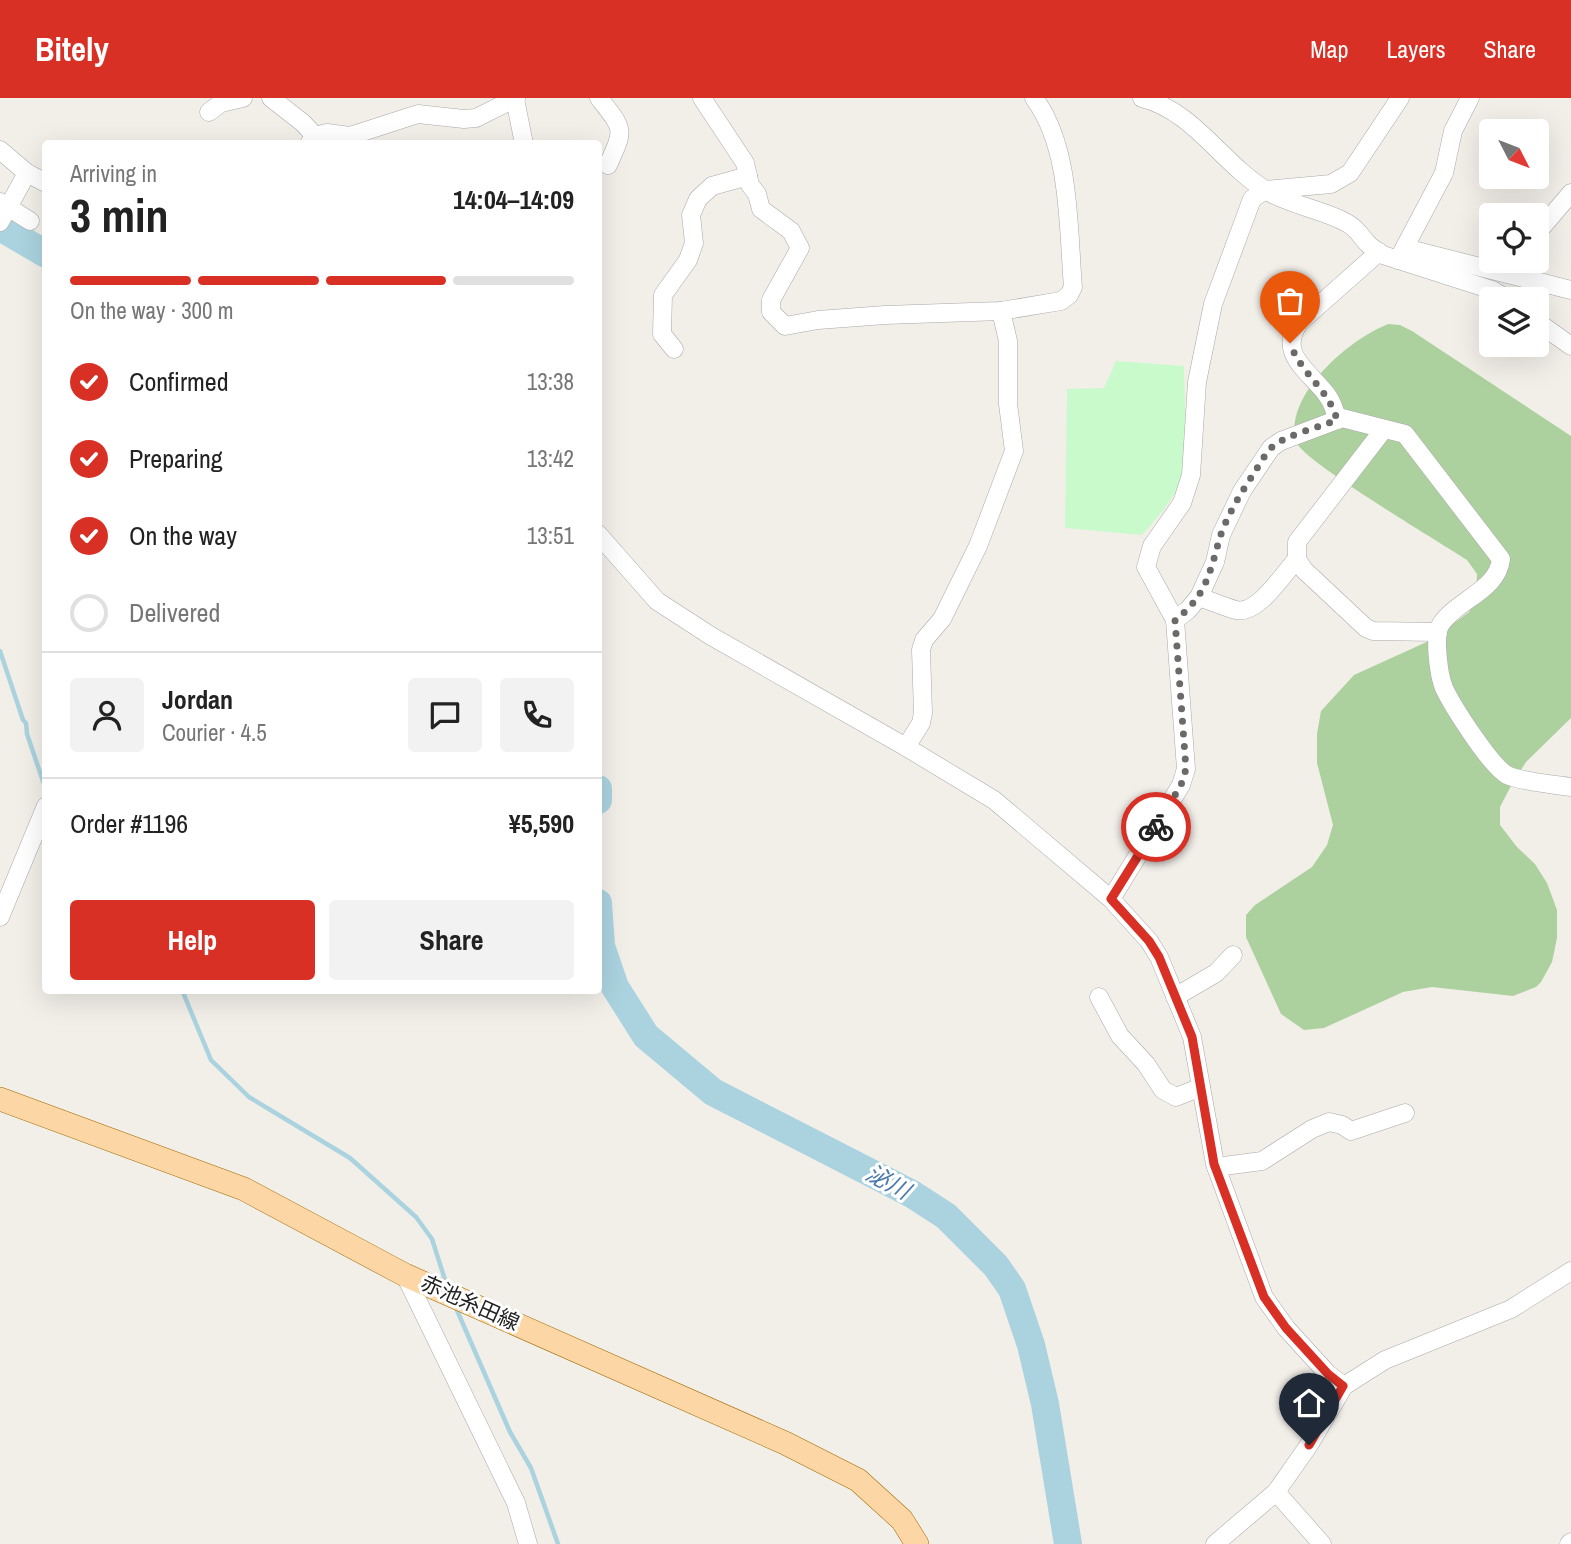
<!DOCTYPE html>
<html lang="en">
<head>
<meta charset="utf-8">
<style>
  :root { --surface:#fff; --page:#f2f2f2; --text:#222; --muted:#767676; --line:#e0e0e0; --accent:#d93025 }
  body { margin:0; font-family:"Archivo Narrow","Noto Sans JP",sans-serif; background:var(--page); color:var(--text); height:100vh; display:flex; flex-direction:column; font-size:26px; white-space:nowrap }
  * { box-sizing:border-box; margin:0 }
  p { font-size:23px; color:var(--muted) }
  .icon { flex:none; width:38px; height:38px; fill:none; stroke:currentColor; stroke-width:2; stroke-linecap:round; stroke-linejoin:round }
  .map { position:relative; flex:1; overflow:hidden }
  .details { position:absolute; left:42px; top:42px; width:560px; height:854px; display:flex; flex-direction:column; background:var(--surface); border-radius:7px; box-shadow:0 7px 28px #0002 }
  .details>* { flex:none }
  .needle { width:46px; rotate:132deg }
  .buttons { position:absolute; left:1479px; top:21px; display:grid; gap:14px }
  .buttons a { display:grid; place-items:center; width:70px; height:70px; border-radius:7px; background:var(--surface); box-shadow:0 7px 28px #0002; font-size:35px }
  .pin { position:absolute; display:grid; place-items:center; width:60px; height:60px; color:#fff; margin:-72px -30px; border-radius:50% 50% 50% 0; rotate:-45deg; box-shadow:0 0 7px #0007 }
  .pin .icon { rotate:45deg }
  .courier { position:absolute; display:grid; place-items:center; width:70px; height:70px; margin:-35px; border:5px solid #d93025; border-radius:50%; background:#fff; color:#222; box-shadow:0 2px 9px #0007 }
  .headline em { font-style:normal; font-weight:800 }
  .headline div { display:flex; flex-direction:column-reverse }
  .headline { display:flex; align-items:center; justify-content:space-between; height:119px; padding:0 28px }
  h1 { font-size:46px; font-weight:800; line-height:52px }
  .bar { display:grid; grid-template-columns:repeat(4,1fr); gap:10px 7px; align-content:center; height:84px; padding:0 28px }
  .bar i { height:9px; border-radius:5px; background:var(--line) }
  .bar .selected { background:var(--accent) }
  .bar p { grid-column:span 4 }
  .line { display:flex; align-items:center; gap:18px; padding:0 28px; border-top:2px solid var(--line) }
  .line div { flex:1 }
  .round { display:grid; place-items:center; flex:none; width:74px; height:74px; border-radius:7px; background:var(--page) }
  ol { padding:0 28px; list-style:none }
  li { display:flex; align-items:center; gap:21px; height:77px }
  li p { margin-inline-start:auto }
  li .icon { padding:7px; border-radius:50%; background:var(--accent); color:#fff; stroke-width:4 }
  li:last-child { color:var(--muted) }
  li i { width:38px; height:38px; border:4px solid var(--line); border-radius:50% }
  .action { display:flex; gap:14px; margin-top:auto; padding:14px 28px }
  .action a { flex:1; height:80px; border-radius:7px; background:var(--accent); color:#fff; font-size:28px; font-weight:800; line-height:80px; text-align:center }
  .action a+a { background:var(--page); color:var(--text) }
  header { display:flex; align-items:center; gap:42px; box-sizing:border-box; height:98px; padding:0 35px; background:var(--accent); color:#fff }
  header strong { font-size:33px }
  nav { display:flex; gap:38px; margin-inline-start:auto; font-size:24px }
  .map>svg:first-child { display:block }
</style>
</head>
<body>
<header>
<strong>Bitely</strong>
<nav><a>Map</a><a>Layers</a><a>Share</a></nav>
</header>
<div class="map">
<svg width="1571" height="1446" viewBox="0 0 1571 1446">
  <rect width="100%" height="100%" fill="#f2efe9"/>
  <path fill="#add19e" d="M 1388,226 L 1400,227 L 1412,233 L 1571,338 L 1571,620 L 1526,664 L 1512,686 L 1500,709 L 1500,727 L 1517,749 L 1535,766 L 1547,785 L 1557,812 L 1557,840 L 1552,864 L 1541,884 L 1536,889 L 1513,898 L 1432,889 L 1403,894 L 1324,930 L 1304,932 L 1281,916 L 1246,839 L 1246,817 L 1255,807 L 1312,769 L 1327,747 L 1333,727 L 1317,665 L 1317,636 L 1321,613 L 1354,577 L 1431,542 L 1469,514 L 1476,498 L 1477,476 L 1467,462 C 1441,445 1303,363 1296,344 C 1290,325 1300,303 1310,289 C 1328,263 1359,238 1388,226 Z"/>
  <path fill="#c8facc" d="M 1116,263 L 1184,268 C 1184,299 1190,361 1178,388 C 1170,406 1155,422 1142,437 L 1065,430 L 1067,291 L 1104,290 Z"/>
  <g fill="none" stroke-linecap="round" stroke-linejoin="round">
    <g stroke="#aad3df" stroke-width="4.5">
      <path d="M 0,553 L 23,622 L 26,625 L 27,636 L 46,692"/>
      <path d="M 182,892 L 211,962 L 249,999 L 350,1060 L 416,1119 L 432,1141 L 446,1185"/>
      <path d="M 456,1210 L 510,1334 L 531,1370 L 558,1446"/>
    </g>
    <g stroke="#aad3df" stroke-width="28">
      <path d="M 0,129 L 46,156"/>
      <path d="M 598,691 L 598,702"/>
      <path d="M 598,805 L 601,848 L 615,889 L 646,938 L 713,994 L 912,1096 L 946,1118 L 996,1168 L 1012,1191 L 1031,1247 L 1045,1306 L 1068,1446"/>
    </g>
    <g stroke="#a9a9a9" stroke-width="19">
      <g id="minor">
        <path d="M 271,0 L 303,25 L 315,38"/>
        <path d="M 599,0 C 624,32 625,30 608,67"/>
        <path d="M 702,0 L 745,65 L 750,87 L 757,96 L 761,111 L 791,133 L 800,150 L 771,202 L 771,214 L 785,228 L 818,222 L 885,217 L 1001,213 L 1061,203 L 1069,197 L 1073,189 C 1068,131 1071,49 1034,0"/>
        <path d="M 1142,0 C 1194,13 1222,66 1267,93 C 1292,108 1322,111 1347,125 C 1358,131 1361,139 1369,147 C 1373,151 1379,154 1383,157 L 1492,192 L 1507,201"/>
        <path d="M 515,1 L 524,46"/>
        <path d="M 209,14 L 221,5 L 243,0"/>
        <path d="M 309,46 L 315,38 L 327,35 L 350,38 L 418,16 L 464,21 L 476,20 L 516,0"/>
        <path d="M 0,52 L 27,75 L 46,85"/>
        <path d="M 0,104 L 30,123"/>
        <path d="M 0,124 L 27,75"/>
        <path d="M 1536,136 L 1571,95"/>
        <path d="M 1405,150 L 1571,192"/>
        <path d="M 1398,162 L 1444,75 L 1453,33 L 1470,0"/>
        <path d="M 1536,223 L 1571,248"/>
        <path d="M 674,251 L 662,236 L 663,197 L 688,162 L 694,145 L 691,117 L 698,101 L 712,88 L 748,78"/>
        <path d="M 1337,322 C 1335,312 1333,305 1327,297 C 1309,273 1276,255 1300,224 L 1379,154"/>
        <path d="M 1384,331 L 1297,444 L 1297,461 L 1304,472 L 1366,530 L 1373,533 L 1438,534"/>
        <path d="M 598,436 L 657,503 L 711,538 L 906,649 L 994,702 L 1111,801 L 1149,843 L 1159,859 L 1192,939 L 1215,1066 L 1264,1199 L 1286,1230 L 1328,1276 L 1344,1288"/>
        <path d="M 1199,499 C 1211,503 1224,509 1236,512 C 1258,517 1283,476 1297,461"/>
        <path d="M 1175,522 L 1188,512 L 1199,499 L 1215,464 L 1221,437 L 1242,393 L 1271,350 L 1281,343 L 1342,320 L 1405,336 L 1501,461 C 1498,492 1457,502 1441,526 C 1433,537 1439,578 1444,590 C 1453,609 1490,667 1507,677 C 1518,683 1557,687 1571,689"/>
        <path d="M 906,649 L 921,625 L 923,615 L 921,552 L 924,542 L 942,521 L 978,448 L 1014,353 L 1008,306 L 1008,243 L 1001,213"/>
        <path d="M 1111,801 L 1181,687 L 1186,671 L 1175,522 L 1146,469 L 1152,448 L 1182,405 L 1191,377 L 1197,284 L 1213,206 L 1252,101 L 1265,92 L 1331,86 L 1350,75 L 1400,0"/>
        <path d="M 0,819 L 46,708"/>
        <path d="M 1099,899 L 1120,938 L 1146,966 L 1163,992 L 1176,999 L 1201,989"/>
        <path d="M 1175,899 L 1216,875 L 1233,857"/>
        <path d="M 1216,1069 L 1262,1063 L 1312,1031 L 1329,1024 L 1342,1027 L 1351,1033 L 1405,1015"/>
        <path d="M 405,1177 L 516,1405 L 528,1446"/>
        <path d="M 1276,1394 L 1322,1446"/>
        <path d="M 1215,1446 L 1276,1394 L 1309,1347 L 1344,1288 L 1385,1262 L 1511,1211 L 1571,1173"/>
        <path d="M 1569,1446 L 1571,1444"/>
      </g>
    </g>
    <g stroke="#a06b00" stroke-width="24">
      <path id="major" d="M 0,1001 L 244,1091 L 405,1177 L 785,1345 L 858,1382 L 902,1422 L 917,1446"/>
    </g>
    <use href="#minor" stroke="#fff" stroke-width="18"/>
    <use href="#major" stroke="#fcd6a4" stroke-width="23"/>
  </g>
  <g fill="none" stroke-linecap="round" stroke-linejoin="round">
    <path stroke="#6b6a68" stroke-width="7" stroke-dasharray="0 12.6" d="M 1156,729 L 1181,687 L 1186,671 L 1175,522 C 1206,499 1210,474 1220,439 C 1228,415 1243,392 1256,372 C 1261,364 1266,355 1272,349 C 1286,337 1319,329 1337,322 C 1329,291 1300,275 1290,245"/>
    <path stroke="#d93025" stroke-width="9" d="M 1156,729 L 1111,801 L 1149,843 L 1159,859 L 1192,939 L 1214,1066 L 1264,1199 L 1286,1230 L 1328,1276 L 1343,1288 L 1309,1347"/>
  </g>
  <g text-anchor="middle" stroke-width="6" stroke-linejoin="round" paint-order="stroke">
    <g font-size="21" fill="#222" stroke="#fff">
      <text transform="translate(470 1205) rotate(24)" y="7">赤池糸田線</text>
    </g>
    <g font-size="23" font-style="italic" fill="#4a7aab" stroke="#fff">
      <text transform="translate(888 1084) rotate(28)" y="8">泌川</text>
    </g>
  </g>
</svg>
<div class="buttons">
<a><svg class="needle" viewBox="-14 -14 28 28"><path d="M0-13l5 13h-10z" fill="#e53935"/><path d="M0 13l5-13h-10z" fill="#767676"/></svg></a>
<a><svg class="icon" aria-label="locate" viewBox="0 0 24 24"><circle cx="12" cy="12" r="6"/><path d="M12 2v4M12 18v4M2 12h4M18 12h4"/></svg></a>
<a><svg class="icon" aria-label="layers" viewBox="0 0 24 24"><path d="M12 4l9 5-9 5-9-5zM3 14l9 5 9-5"/></svg></a>
</div>
<div class="pin" style="left:1290px;top:245px;background:#ea580c"><svg class="icon" aria-label="bag" viewBox="0 0 24 24"><path d="M5 8h14l-1 12H6zM9 8a3 3 0 0 1 6 0"/></svg></div>
<div class="pin" style="left:1309px;top:1347px;background:#1f2937"><svg class="icon" aria-label="home" viewBox="0 0 24 24"><path d="M3 11l9-7 9 7M6 9v11h12V9"/></svg></div>
<div class="courier" style="left:1156px;top:729px"><svg class="icon" aria-label="bike" viewBox="0 0 24 24"><circle cx="6" cy="16" r="4"/><circle cx="18" cy="16" r="4"/><path d="M6 16l4-8h5l3 8M10 8l3 8H6M13 5h3"/></svg></div>
<section class="details">
<div class="headline"><div><h1>3 min</h1><p>Arriving in</p></div><em>14:04–14:09</em></div>
<div class="bar"><i class="selected"></i><i class="selected"></i><i class="selected"></i><i></i><p>On the way · 300 m</p></div>
<ol>
<li><svg class="icon" aria-label="check" viewBox="0 0 24 24"><path d="M5 12l5 5 9-10"/></svg>Confirmed<p>13:38</p></li>
<li><svg class="icon" aria-label="check" viewBox="0 0 24 24"><path d="M5 12l5 5 9-10"/></svg>Preparing<p>13:42</p></li>
<li><svg class="icon" aria-label="check" viewBox="0 0 24 24"><path d="M5 12l5 5 9-10"/></svg>On the way<p>13:51</p></li>
<li><i></i>Delivered</li>
</ol>
<div class="line" style="height:126px"><a class="round"><svg class="icon" aria-label="person" viewBox="0 0 24 24"><circle cx="12" cy="8" r="4"/><path d="M4 21q1-7 8-7t8 7"/></svg></a><div><b>Jordan</b><p>Courier · 4.5</p></div><a class="round"><svg class="icon" aria-label="chat" viewBox="0 0 24 24"><path d="M4 5h16v11H9l-5 4z"/></svg></a><a class="round"><svg class="icon" aria-label="phone" viewBox="0 0 24 24"><path d="M5 4h4l2 5-3 2q2 4 5 5l2-3 5 2v4C11 20 4 13 5 4z"/></svg></a></div>
<div class="line" style="height:91px"><div>Order #1196</div><b>¥5,590</b></div>
<div class="action"><a>Help</a><a>Share</a></div>
</section>
</div>
</body>
</html>
